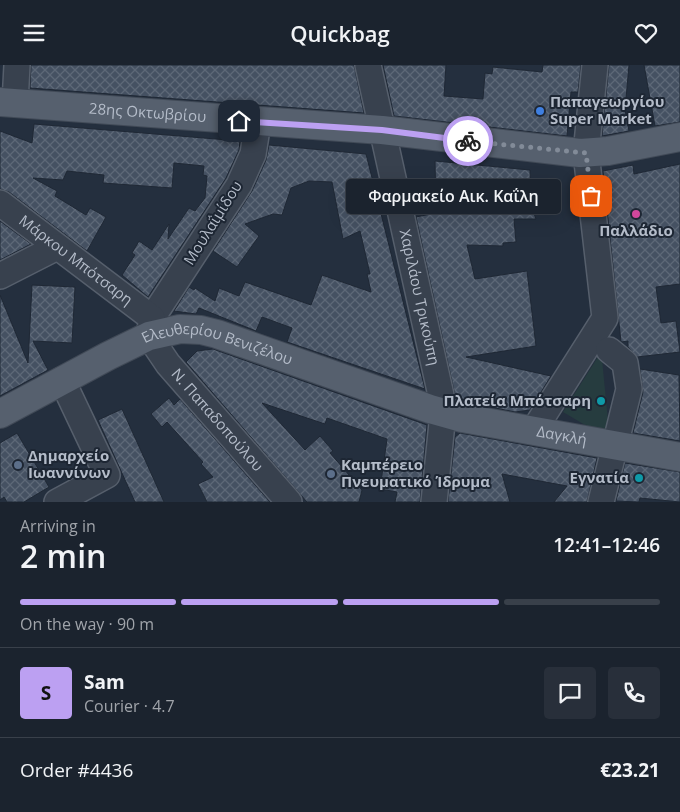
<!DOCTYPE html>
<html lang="en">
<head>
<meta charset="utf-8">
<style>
  :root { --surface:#1b232e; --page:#282f3a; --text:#f1f3f6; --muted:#a0a4aa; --line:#39404a; --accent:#bca0f2 }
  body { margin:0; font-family:"Open Sans",sans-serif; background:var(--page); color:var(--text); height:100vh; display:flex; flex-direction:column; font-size:19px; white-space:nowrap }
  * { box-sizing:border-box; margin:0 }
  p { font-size:16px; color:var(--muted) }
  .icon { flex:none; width:28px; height:28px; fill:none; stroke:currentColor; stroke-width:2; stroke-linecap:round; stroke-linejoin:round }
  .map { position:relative; height:437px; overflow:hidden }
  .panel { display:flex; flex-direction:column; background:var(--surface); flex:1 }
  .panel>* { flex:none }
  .pin { position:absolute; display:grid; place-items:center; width:42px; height:42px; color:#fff; margin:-21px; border-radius:10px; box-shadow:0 2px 8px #0006 }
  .courier { position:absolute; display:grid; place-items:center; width:50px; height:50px; margin:-25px; border:4px solid #bca0f2; border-radius:50%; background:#fff; color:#222; box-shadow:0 1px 6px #0007 }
  .bubble { position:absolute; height:35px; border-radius:5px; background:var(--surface); box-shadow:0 5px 20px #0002,0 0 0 1px var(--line); font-size:16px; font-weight:600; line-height:35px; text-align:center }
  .head em { font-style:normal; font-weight:600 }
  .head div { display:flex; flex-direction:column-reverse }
  .head { display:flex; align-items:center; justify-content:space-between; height:85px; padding:0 20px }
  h1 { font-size:32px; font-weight:600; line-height:38px }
  .bar { display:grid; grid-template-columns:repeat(4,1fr); gap:8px 5px; align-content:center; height:60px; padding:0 20px }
  .bar i { height:6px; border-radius:4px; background:var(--line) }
  .bar .current { background:var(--accent) }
  .bar p { grid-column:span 4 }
  .line { display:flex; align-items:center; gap:12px; padding:0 20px; border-top:1px solid var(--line) }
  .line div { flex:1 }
  .round { display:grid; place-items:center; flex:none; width:52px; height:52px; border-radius:5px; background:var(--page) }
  header { display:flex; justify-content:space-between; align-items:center; height:65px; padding:0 20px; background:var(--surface); font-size:22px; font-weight:600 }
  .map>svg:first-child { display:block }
</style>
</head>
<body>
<header><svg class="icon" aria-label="menu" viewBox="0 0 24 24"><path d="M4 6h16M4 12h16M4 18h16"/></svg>Quickbag<svg class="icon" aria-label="heart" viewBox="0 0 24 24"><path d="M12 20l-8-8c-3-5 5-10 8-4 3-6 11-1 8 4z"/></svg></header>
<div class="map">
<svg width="680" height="437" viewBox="0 0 680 437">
  <defs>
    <pattern id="building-cross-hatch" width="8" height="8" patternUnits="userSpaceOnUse" patternTransform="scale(1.25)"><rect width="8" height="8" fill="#455162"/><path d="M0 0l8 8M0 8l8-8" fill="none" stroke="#5d6877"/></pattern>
  </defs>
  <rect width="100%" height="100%" fill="#242f3e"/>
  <path fill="#263c3f" d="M 598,292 L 602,294 L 609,366 L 597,367 L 563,347 Z"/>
  <g fill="url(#building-cross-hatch)" stroke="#1f2835">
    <path d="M 31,0 L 354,0 L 364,48 L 30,23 Z"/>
    <path d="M 383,0 L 446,0 L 444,31 L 483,34 L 485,8 L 492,9 L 493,2 L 542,7 L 543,0 L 581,0 L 578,27 L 571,27 L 567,71 L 394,51 Z"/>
    <path d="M 609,0 L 629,0 L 625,45 L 629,66 L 602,71 Z"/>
    <path d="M 644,0 L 680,0 L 680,57 L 655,61 Z"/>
    <path d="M 34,59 L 240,76 L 239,85 L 226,113 L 148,232 L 122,210 L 135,190 L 132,188 L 139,176 L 152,185 L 169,159 L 168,174 L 189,143 L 195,146 L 205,133 L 207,111 L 203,110 L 204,101 L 174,98 L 172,123 L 103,118 L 104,110 L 67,106 L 63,115 L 33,113 L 57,126 L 55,131 L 86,150 L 90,143 L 106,152 L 87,186 L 9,127 L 0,124 L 0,66 L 32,78 Z"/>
    <path d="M 269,80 L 366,89 L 425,324 L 287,277 L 292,263 L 262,252 L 256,266 L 199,243 L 196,249 L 174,246 L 189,222 L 194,225 L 195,223 L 215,236 L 219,223 L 239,231 L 245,217 L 311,240 L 322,210 L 371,227 L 367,209 L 370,209 L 360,166 L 343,174 L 332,117 L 309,116 L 291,123 L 282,150 L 273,149 L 245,159 L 259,171 L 237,202 L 213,186 L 252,126 L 266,95 Z"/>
    <path d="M 435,96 L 530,105 L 531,140 L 536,154 L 514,154 L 516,177 L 503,178 L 503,181 L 467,180 L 475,214 L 527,206 L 536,281 L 466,292 L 551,311 L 530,345 L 515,347 L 456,335 L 416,152 L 436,148 Z"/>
    <path d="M 680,99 L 680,219 L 656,222 L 661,258 L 676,256 L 680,287 L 637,292 L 628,282 L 628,276 L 621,277 L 603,106 L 633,100 L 634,109 Z"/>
    <path d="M 0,156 L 31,179 L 0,195 Z"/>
    <path d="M 32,220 L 75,222 L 72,278 L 33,276 L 48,305 L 0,331 L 0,230 L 28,298 Z"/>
    <path d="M 213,284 L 427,360 L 420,437 L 395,437 L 397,427 L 380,424 L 387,374 L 327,353 L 325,359 L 262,338 L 305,385 L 320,371 L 333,386 L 330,388 L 362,425 L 359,437 L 307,437 L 186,297 L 197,286 Z"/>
    <path d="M 640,304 L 679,310 L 680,376 L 633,368 L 643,327 Z"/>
    <path d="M 169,333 L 174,340 L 180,334 L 270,437 L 207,437 L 198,419 L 213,412 L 201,399 L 203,397 L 167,357 L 162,362 L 151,349 Z"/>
    <path d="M 122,344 L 146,397 L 164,437 L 135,437 L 98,355 Z"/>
    <path d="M 17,368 L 49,422 L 24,437 L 7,437 L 4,432 L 0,435 L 0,378 Z"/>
    <path d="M 460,368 L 597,393 L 587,437 L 554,437 L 567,421 L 502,409 L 510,437 L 448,437 L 455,372 Z"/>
    <path d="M 625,398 L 680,407 L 680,437 L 640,433 L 639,437 L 616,436 Z"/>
  </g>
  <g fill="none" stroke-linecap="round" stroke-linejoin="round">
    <g stroke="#565f6c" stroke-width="28">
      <g id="minor">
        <path id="s1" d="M 368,0 L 442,335 L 443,348 L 434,437"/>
        <path d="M 15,38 L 17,0"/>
        <path id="s2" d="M 258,57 L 253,89 L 239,120 L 152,253 L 149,271 L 168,299 L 289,437"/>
        <path id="s3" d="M 0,138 L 152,253"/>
        <path d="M 0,211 L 57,182"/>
        <path d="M 534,365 L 605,253 L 586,88 L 595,0"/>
        <path d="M 57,437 L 107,410 L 62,315"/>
        <path d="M 601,437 L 629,324 L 625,298 L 609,285"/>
      </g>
    </g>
    <g stroke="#414a57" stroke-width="30">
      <g id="major">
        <path id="s4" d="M 0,37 L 382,65 L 580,88 L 608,86 L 680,72"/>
        <path id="s5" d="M 0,349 L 108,291 L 149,271 L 180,264 L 201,265 L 217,269 L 430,344 L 462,353 L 680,392"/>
      </g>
    </g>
    <use href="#minor" stroke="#38414e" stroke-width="25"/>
    <use href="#major" stroke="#56606e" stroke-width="28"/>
  </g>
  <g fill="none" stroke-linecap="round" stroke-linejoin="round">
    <path stroke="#828b98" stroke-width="5" stroke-dasharray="0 9" d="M 468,76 L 586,88 L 591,131"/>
    <path stroke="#bca0f2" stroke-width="6" d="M 239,56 L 382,65 L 468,76"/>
  </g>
  <circle fill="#3f7fe0" stroke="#1d2633" stroke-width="2" cx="540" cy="46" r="5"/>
  <circle fill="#d1479c" stroke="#1d2633" stroke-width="2" cx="636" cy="149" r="5"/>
  <g fill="#0f9aa8" stroke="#1d2633" stroke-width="2">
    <circle cx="601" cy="336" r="5"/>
    <circle cx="639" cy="413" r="5"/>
  </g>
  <g fill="#5c6f8a" stroke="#1d2633" stroke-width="2">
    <circle cx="18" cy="400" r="5"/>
    <circle cx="331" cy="409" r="5"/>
  </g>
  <g text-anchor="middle" stroke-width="4" stroke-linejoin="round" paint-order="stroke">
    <g font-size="15" font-weight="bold" fill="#b4bcc9" stroke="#1d2633" text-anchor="start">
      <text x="550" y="42">Παπαγεωργίου<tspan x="550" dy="17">Super Market</tspan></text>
      <text x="636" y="171" text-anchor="middle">Παλλάδιο</text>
      <text x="591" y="341" text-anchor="end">Πλατεία Μπότσαρη</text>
      <text x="28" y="396">Δημαρχείο<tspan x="28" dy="17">Ιωαννίνων</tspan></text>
      <text x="341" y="405">Καμπέρειο<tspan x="341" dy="17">Πνευματικό Ίδρυμα</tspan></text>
      <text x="629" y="418" text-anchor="end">Εγνατία</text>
    </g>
    <g font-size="15" fill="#b4bcc9" stroke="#1d2633">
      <text dy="5" stroke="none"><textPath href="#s4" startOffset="148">28ης Οκτωβρίου</textPath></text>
      <text transform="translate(213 158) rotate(-58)" y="5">Μουλαΐμίδου</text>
      <text dy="5" stroke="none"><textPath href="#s3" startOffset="95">Μάρκου Μπότσαρη</textPath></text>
      <text dy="5" stroke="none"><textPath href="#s1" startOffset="238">Χαριλάου Τρικούπη</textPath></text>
      <text dy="5" stroke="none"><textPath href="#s5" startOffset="239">Ελευθερίου Βενιζέλου</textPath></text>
      <text dy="5" stroke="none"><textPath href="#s2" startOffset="352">Ν. Παπαδοπούλου</textPath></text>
      <text dy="5" stroke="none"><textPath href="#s5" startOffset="598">Δαγκλή</textPath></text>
    </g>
  </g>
</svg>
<div class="pin" style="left:591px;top:131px;background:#ea580c"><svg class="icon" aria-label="bag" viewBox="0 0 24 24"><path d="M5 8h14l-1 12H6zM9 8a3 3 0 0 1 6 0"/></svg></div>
<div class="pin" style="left:239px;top:56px;background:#1f2937"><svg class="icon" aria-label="home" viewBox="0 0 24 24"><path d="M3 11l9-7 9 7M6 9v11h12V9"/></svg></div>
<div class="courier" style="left:468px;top:76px"><svg class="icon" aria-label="bike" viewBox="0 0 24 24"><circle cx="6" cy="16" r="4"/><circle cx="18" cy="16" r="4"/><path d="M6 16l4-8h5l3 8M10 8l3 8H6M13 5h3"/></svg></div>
<div class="bubble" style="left:346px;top:114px;width:215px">Φαρμακείο Αικ. Καΐλη</div>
</div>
<section class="panel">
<div class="head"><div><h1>2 min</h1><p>Arriving in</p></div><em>12:41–12:46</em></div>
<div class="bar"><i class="current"></i><i class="current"></i><i class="current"></i><i></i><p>On the way · 90 m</p></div>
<div class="line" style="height:90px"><b class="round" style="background:var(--accent);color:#111">S</b><div><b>Sam</b><p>Courier · 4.7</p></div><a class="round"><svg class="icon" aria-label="chat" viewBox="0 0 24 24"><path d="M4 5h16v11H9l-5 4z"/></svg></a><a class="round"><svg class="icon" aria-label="phone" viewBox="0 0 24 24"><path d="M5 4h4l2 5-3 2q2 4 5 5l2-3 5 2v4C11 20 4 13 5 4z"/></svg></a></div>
<div class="line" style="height:65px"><div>Order #4436</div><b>€23.21</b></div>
</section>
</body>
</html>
